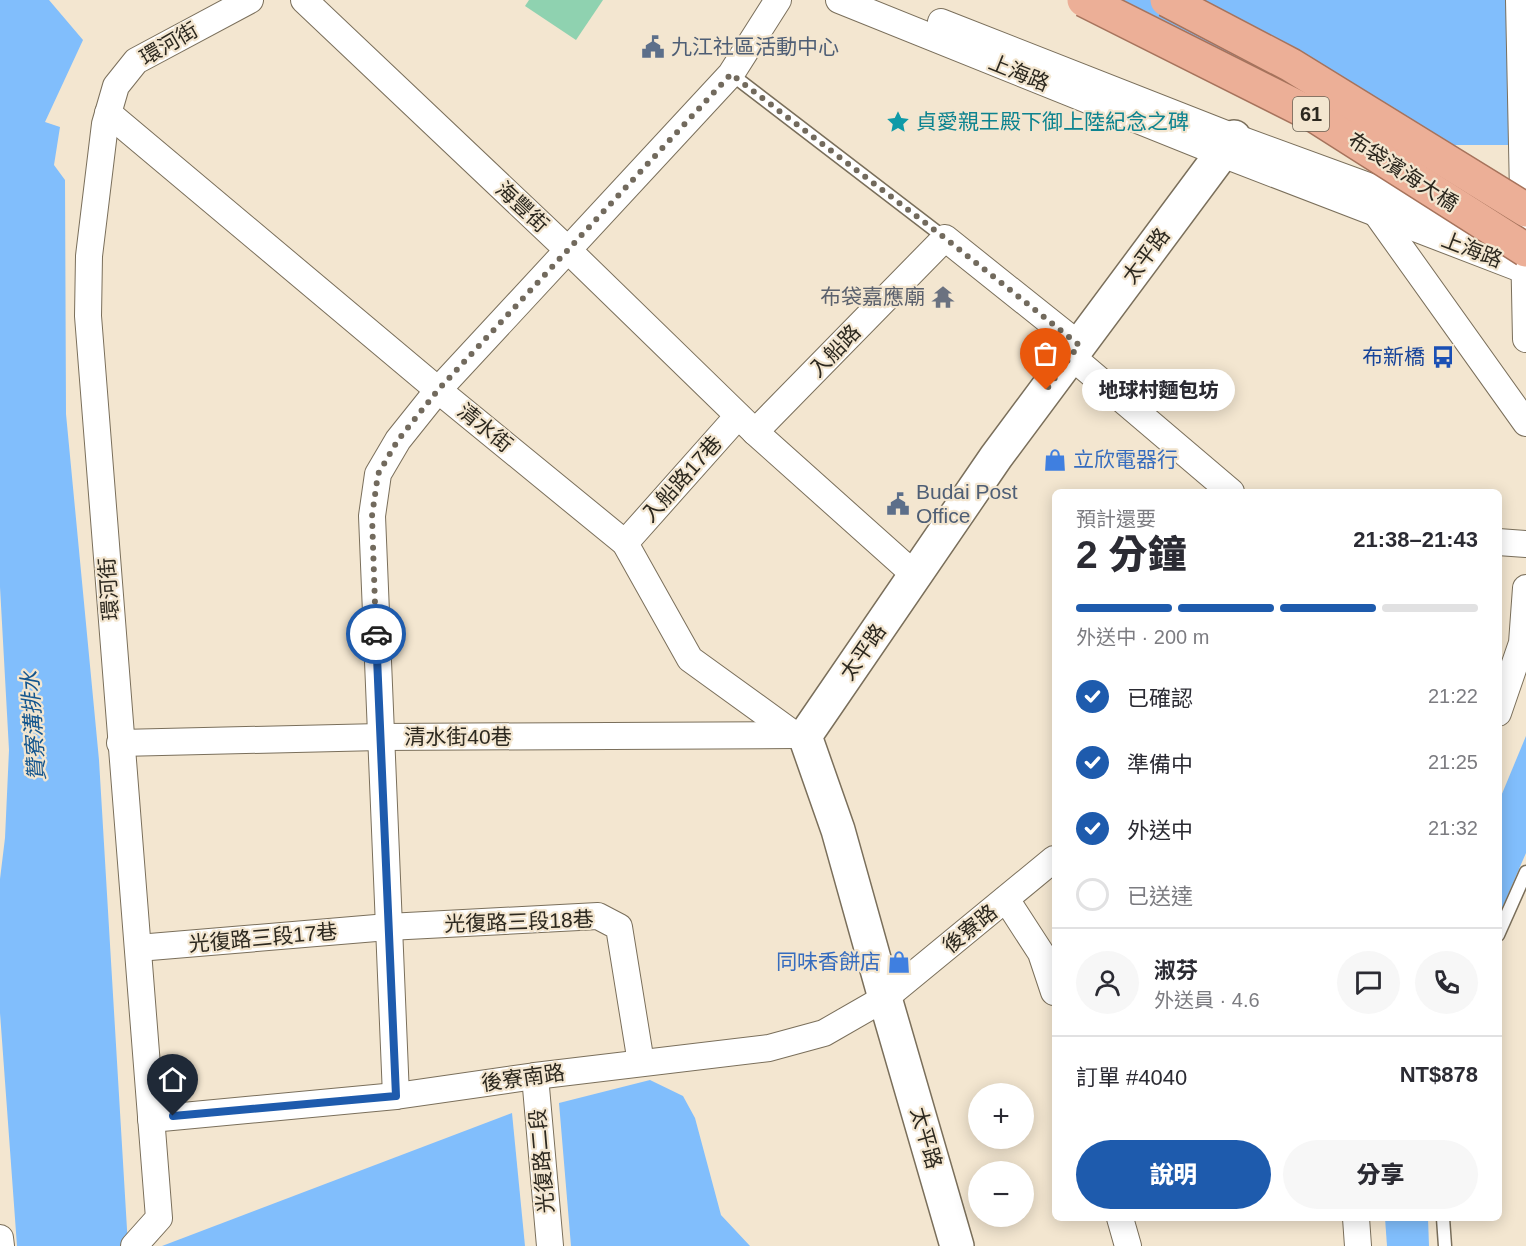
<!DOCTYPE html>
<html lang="zh-TW">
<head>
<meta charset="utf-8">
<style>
  :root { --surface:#fff; --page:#f7f7f7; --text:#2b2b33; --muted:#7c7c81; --line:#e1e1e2; --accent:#1e5bad }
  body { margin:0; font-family:Helvetica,"Noto Sans TC",sans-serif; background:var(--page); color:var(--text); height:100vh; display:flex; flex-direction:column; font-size:22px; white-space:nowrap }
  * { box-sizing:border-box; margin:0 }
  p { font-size:20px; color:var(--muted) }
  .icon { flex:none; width:33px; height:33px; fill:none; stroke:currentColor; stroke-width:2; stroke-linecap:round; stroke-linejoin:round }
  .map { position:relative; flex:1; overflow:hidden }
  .drawer { position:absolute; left:1052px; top:489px; width:450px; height:732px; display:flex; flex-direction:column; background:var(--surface); border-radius:9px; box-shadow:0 3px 15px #0003 }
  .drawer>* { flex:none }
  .controls { position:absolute; left:968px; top:1083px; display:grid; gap:12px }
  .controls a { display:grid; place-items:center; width:66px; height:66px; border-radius:50%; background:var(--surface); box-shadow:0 3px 15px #0003; font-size:30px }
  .pin { position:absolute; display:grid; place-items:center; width:51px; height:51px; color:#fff; margin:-62px -26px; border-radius:50% 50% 50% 0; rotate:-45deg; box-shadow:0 0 6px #0007 }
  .pin .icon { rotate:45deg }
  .courier { position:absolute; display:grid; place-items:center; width:60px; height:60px; margin:-30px; border:4px solid #1e5bad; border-radius:50%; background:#fff; color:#222; box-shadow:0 2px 8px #0007 }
  .bubble { position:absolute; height:42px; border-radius:21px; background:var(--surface); box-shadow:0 3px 15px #0003; font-size:20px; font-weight:800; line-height:42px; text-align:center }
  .overview em { font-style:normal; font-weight:800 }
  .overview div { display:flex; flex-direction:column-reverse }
  .overview { display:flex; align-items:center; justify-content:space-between; height:102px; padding:0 24px }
  h1 { font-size:39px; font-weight:800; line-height:45px }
  .bar { display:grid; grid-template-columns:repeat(4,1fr); gap:9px 6px; align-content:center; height:72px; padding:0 24px }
  .bar i { height:8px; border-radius:4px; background:var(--line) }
  .bar .selected { background:var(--accent) }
  .bar p { grid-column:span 4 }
  .line { display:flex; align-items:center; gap:15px; padding:0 24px; border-top:2px solid var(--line) }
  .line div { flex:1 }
  .round { display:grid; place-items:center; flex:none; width:63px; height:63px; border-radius:32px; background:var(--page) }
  ol { padding:0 24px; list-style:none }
  li { display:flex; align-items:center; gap:18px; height:66px }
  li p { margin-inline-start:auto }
  li .icon { padding:6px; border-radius:50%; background:var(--accent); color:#fff; stroke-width:4 }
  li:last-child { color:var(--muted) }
  li i { width:33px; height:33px; border:3px solid var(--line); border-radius:50% }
  .primary-button { display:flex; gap:12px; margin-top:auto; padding:12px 24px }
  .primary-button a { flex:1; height:69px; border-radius:36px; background:var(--accent); color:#fff; font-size:24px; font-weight:800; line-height:69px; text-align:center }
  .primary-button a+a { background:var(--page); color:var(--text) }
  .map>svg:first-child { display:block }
</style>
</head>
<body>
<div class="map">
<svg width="1526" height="1246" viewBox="0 0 1526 1246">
  <rect width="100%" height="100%" fill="#f3e6d0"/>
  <path fill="#8fd2b0" d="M 529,0 L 603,0 L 576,40 L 525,6 Z"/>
  <g fill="#81befc">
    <path d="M 0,0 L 49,0 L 83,40 L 45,122 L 60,127 L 54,165 L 65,180 L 66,414 L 99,760 L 128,1246 L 17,1246 L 0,1013 L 0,879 L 5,838 L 9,750 L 0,587 Z"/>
    <path d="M 1078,0 L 1526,0 L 1526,145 L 1407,145 Z"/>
    <path d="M 1526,736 L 1526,853 L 1499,915 L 1499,801 Z"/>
    <path d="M 650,1080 L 683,1096 L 695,1118 L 721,1215 L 750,1246 L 571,1246 L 559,1103 Z"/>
    <path d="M 512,1113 L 525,1246 L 162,1246 Z"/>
    <path d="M 1385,1218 L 1428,1218 L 1429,1246 L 1387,1246 Z"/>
  </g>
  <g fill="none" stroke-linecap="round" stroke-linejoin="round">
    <g stroke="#7a6f5b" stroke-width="15">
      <g id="service">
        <path d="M 731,74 L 945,238"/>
        <path d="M 1498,935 L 1526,872"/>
        <path d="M 1443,1218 L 1445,1246"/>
      </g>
    </g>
    <g stroke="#7a6f5b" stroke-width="28">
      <g id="minor">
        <path d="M 304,0 L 569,251 L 755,432 L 916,576"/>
        <path d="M 839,0 L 1222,154 L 1524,270"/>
        <path d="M 1519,0 L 1526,339"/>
        <path d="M 941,22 L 1234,137 L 1379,190 L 1481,237"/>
        <path d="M 108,113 L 438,390 L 625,543 L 690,659 L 795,735"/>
        <path d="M 1376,213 L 1526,423"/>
        <path d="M 1071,356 L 1231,492"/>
        <path d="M 755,432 L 945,238 L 1079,345"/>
        <path d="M 1498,542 L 1526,544"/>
        <path d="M 625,543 L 738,416"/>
        <path d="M 1498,713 L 1522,643 L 1526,588"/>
        <path d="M 120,743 L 380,737 L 795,735"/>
        <path d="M 1006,899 L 1041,953 L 1054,992"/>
        <path d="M 138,948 L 388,927 L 598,916 L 619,927 L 641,1063"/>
        <path d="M 535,1076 L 550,1246"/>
        <path d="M 396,1096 L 372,516 L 378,474 L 398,440 L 438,390 L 731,74 L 778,0"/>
        <path d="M 151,1119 L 396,1096 L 535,1076 L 769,1048 L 824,1033 L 885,998 L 1054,859"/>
        <path d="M 1120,1218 L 1128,1246"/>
        <path d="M 1356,1218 L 1358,1246"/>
        <path d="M 0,1238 L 1,1246"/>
        <path d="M 134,1246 L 159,1218 L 88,316 L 89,256 L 105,124 L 116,86 L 136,61 L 250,0"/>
      </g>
    </g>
    <g stroke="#7a6f5b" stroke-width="36">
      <path id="secondary" d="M 957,1246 L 885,998 L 838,830 L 805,736 L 996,457 L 1234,137"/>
    </g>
    <use href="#service" stroke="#fff" stroke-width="12"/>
    <use href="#minor" stroke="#fff" stroke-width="26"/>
    <use href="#secondary" stroke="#fff" stroke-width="33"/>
    <g stroke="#a6735c" stroke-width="36" stroke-linecap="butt">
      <g id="trunk-bridge">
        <path d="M 1084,0 L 1317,117 L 1526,250"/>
        <path d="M 1167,0 L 1291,65 L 1526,210"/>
      </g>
    </g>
    <use href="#trunk-bridge" stroke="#ecaf97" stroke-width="33"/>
  </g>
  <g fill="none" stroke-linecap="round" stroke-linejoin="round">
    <path stroke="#726a5d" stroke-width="6" stroke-dasharray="0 10.8" d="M 376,634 L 372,516 L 378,474 L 398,440 L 438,390 L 731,74 L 945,238 L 1079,345 L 1046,390"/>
    <path stroke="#1e5bad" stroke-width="8" d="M 173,1116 L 396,1096 L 376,634"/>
  </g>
  <defs>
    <g id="civic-bare" transform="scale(1.8)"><path d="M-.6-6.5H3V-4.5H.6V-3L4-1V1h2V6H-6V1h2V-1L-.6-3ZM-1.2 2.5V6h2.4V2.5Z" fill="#5c6f8a" stroke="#f3e6d0" stroke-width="2.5" paint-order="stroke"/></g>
    <g id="sight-bare" transform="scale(1.8)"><path d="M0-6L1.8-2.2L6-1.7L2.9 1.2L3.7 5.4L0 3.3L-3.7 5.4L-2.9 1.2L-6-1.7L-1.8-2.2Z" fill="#0f9aa8" stroke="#f3e6d0" stroke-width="2.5" paint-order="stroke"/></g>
    <g id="temple-bare" transform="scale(1.8)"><path d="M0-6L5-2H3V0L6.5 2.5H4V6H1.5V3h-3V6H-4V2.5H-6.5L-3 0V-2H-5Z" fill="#6b7280" stroke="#f3e6d0" stroke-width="2.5" paint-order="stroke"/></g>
    <g id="bus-bare" transform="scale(1.8)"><path d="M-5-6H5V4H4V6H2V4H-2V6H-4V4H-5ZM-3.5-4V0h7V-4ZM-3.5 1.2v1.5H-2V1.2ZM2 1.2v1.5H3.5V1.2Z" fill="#1a4fb4" stroke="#f3e6d0" stroke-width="2.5" paint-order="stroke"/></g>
    <g id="shop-bare" transform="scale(1.8)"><path d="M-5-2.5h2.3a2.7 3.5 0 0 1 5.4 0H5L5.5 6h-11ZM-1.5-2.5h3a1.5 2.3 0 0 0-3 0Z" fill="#3f7fe0" stroke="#f3e6d0" stroke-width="2.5" paint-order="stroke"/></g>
  </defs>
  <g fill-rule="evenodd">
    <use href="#civic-bare" x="653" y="47"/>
    <use href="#sight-bare" x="898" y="122"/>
    <use href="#temple-bare" x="943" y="297"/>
    <use href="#bus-bare" x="1443" y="357"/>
    <use href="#shop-bare" x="1055" y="460"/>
    <use href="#civic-bare" x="898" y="504"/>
    <use href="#shop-bare" x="899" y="962"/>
  </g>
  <g text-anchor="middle" stroke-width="4.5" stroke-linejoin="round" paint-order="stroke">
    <rect fill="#f3e6d0" stroke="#686154" stroke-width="1.5" x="1293" y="97" width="36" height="34" rx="4.5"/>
    <g font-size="20" font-weight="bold" fill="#2c281f">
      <text x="1311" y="121">61</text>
    </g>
    <g font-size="21" fill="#2c281f" stroke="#f3e6d0">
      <text transform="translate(169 44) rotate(-30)" y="7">環河街</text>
      <text transform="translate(1019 73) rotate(22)" y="7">上海路</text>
      <text transform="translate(1403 172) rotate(33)" y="7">布袋濱海大橋</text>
      <text transform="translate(522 207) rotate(43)" y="7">海豐街</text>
      <text transform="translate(1472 250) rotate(21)" y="7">上海路</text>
      <text transform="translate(1146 256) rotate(-53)" y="7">太平路</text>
      <text transform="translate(835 351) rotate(-46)" y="7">入船路</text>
      <text transform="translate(485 428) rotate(39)" y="7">清水街</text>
      <text transform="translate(682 479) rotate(-48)" y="7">入船路17巷</text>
      <text transform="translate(109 589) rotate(-94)" y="7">環河街</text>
      <text transform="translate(863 652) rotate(-55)" y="7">太平路</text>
      <text x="458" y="744">清水街40巷</text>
      <text transform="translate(519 922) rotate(-2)" y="7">光復路三段18巷</text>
      <text transform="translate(970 929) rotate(-39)" y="7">後寮路</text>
      <text transform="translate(263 938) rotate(-5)" y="7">光復路三段17巷</text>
      <text transform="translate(523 1078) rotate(-8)" y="7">後寮南路</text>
      <text transform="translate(926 1138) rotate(74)" y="7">太平路</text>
      <text transform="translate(542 1161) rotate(-95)" y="7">光復路二段</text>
    </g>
    <g font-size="21" fill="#4e5e75" stroke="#f3e6d0" text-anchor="start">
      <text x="671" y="54">九江社區活動中心</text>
      <text x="916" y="499">Budai Post<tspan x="916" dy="24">Office</tspan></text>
    </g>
    <g font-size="21" fill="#0d838f" stroke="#f3e6d0" text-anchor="start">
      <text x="916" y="129">貞愛親王殿下御上陸紀念之碑</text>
    </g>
    <g font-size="21" fill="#5b616d" stroke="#f3e6d0" text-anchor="end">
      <text x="925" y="304">布袋嘉應廟</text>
    </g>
    <g font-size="21" fill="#164399" stroke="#f3e6d0" text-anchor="end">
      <text x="1425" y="364">布新橋</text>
    </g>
    <g font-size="21" fill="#366cbe" stroke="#f3e6d0" text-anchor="start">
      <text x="1073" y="467">立欣電器行</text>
      <text x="881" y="969" text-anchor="end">同味香餅店</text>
    </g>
    <g font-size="22" font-style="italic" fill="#15568e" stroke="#f3e6d0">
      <text transform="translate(33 726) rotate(-94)" y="8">贊寮溝排水</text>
    </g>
  </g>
</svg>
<div class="controls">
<a>+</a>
<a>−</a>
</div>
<div class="pin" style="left:1046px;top:390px;background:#ea580c"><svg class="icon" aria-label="bag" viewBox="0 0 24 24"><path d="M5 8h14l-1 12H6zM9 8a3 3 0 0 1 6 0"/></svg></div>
<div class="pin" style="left:173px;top:1116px;background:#1f2937"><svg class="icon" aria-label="home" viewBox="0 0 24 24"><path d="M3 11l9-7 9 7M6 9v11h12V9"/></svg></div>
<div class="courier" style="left:376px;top:634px"><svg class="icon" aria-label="car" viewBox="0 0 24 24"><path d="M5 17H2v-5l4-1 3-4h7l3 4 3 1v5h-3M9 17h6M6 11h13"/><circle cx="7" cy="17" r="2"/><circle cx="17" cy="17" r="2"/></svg></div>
<div class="bubble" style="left:1082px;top:369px;width:153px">地球村麵包坊</div>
<section class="drawer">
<div class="overview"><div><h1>2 分鐘</h1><p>預計還要</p></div><em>21:38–21:43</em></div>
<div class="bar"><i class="selected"></i><i class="selected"></i><i class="selected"></i><i></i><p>外送中 · 200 m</p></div>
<ol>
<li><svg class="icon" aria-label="check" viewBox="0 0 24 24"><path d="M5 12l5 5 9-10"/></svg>已確認<p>21:22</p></li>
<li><svg class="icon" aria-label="check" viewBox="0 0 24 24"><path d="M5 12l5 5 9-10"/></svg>準備中<p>21:25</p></li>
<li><svg class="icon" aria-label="check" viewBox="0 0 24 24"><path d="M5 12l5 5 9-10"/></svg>外送中<p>21:32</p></li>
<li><i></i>已送達</li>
</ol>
<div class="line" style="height:108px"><a class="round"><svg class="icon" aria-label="person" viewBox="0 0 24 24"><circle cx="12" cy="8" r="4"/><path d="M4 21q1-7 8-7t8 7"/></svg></a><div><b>淑芬</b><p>外送員 · 4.6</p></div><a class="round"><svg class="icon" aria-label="chat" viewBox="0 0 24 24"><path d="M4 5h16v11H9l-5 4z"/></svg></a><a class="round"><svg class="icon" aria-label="phone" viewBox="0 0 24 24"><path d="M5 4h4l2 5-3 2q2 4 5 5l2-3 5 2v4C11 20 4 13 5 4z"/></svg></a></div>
<div class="line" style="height:78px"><div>訂單 #4040</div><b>NT$878</b></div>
<div class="primary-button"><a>說明</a><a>分享</a></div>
</section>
</div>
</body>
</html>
